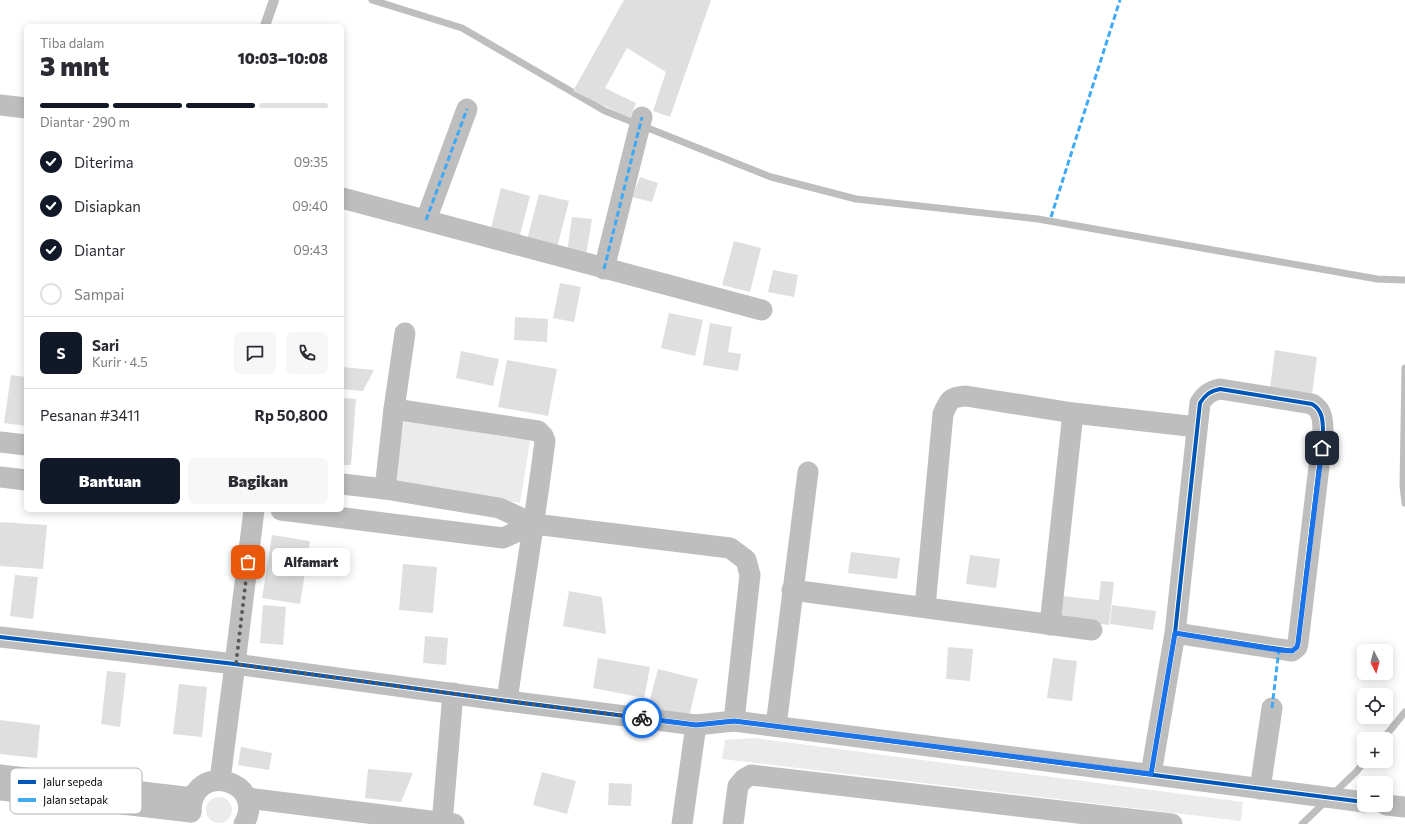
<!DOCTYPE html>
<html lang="id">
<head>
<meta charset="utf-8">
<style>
  :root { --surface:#fff; --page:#f7f7f7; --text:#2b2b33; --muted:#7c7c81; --line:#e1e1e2; --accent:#111827 }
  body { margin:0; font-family:Commissioner,sans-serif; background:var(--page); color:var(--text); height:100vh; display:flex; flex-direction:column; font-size:15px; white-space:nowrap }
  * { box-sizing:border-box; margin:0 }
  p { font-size:13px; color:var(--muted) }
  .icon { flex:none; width:22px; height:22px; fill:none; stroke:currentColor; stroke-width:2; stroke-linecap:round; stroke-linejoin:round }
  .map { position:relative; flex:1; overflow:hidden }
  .sheet { position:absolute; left:24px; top:24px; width:320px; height:488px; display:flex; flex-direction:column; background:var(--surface); border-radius:6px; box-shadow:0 2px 10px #0003 }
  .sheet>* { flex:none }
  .needle { width:26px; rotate:174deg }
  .fabs { position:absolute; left:1357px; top:644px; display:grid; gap:8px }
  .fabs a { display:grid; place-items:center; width:36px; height:36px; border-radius:6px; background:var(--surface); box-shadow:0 2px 10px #0003; font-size:20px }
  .pin { position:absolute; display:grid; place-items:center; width:34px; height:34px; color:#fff; margin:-17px; border-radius:8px; box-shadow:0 2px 6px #0006 }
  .courier { position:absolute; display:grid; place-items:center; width:40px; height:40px; margin:-20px; border:3px solid #1a73e8; border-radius:50%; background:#fff; color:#222; box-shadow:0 1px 5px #0007 }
  .bubble { position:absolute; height:28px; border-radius:6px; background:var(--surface); box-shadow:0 2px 10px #0003; font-size:13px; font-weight:800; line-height:28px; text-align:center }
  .summary em { font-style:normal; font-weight:800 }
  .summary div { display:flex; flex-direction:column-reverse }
  .summary { display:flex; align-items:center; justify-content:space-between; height:68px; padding:0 16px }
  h1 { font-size:26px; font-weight:800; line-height:30px }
  .bar { display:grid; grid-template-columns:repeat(4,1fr); gap:6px 4px; align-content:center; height:48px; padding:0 16px }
  .bar i { height:5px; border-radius:3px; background:var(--line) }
  .bar .current { background:var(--accent) }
  .bar p { grid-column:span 4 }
  .line { display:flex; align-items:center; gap:10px; padding:0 16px; border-top:1px solid var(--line) }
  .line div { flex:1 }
  .round { display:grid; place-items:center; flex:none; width:42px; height:42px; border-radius:6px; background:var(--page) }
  ol { padding:0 16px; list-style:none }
  li { display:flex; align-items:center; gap:12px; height:44px }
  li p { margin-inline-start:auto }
  li .icon { padding:4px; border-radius:50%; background:var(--accent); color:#fff; stroke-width:4 }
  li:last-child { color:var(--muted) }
  li i { width:22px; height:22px; border:2px solid var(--line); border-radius:50% }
  .cta { display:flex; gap:8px; margin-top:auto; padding:8px 16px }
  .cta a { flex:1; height:46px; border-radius:6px; background:var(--accent); color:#fff; font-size:16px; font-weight:800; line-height:46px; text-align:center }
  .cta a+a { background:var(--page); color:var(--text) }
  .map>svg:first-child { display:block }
</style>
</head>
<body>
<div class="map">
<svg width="1405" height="824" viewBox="0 0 1405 824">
  <rect width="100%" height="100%" fill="#fff"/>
  <g fill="#ebebeb">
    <path d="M 404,420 L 530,441 L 520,503 L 395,483 Z"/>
    <path d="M 754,738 L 1243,802 L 1241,821 L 722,759 L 725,740 Z"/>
    <circle cx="219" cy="810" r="13"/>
  </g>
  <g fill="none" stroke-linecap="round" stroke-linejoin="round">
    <g stroke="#bebebe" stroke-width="7">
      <path d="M 372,0 L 462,28 L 605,111 L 771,177 L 856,199 L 1038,219 L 1377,279 L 1405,280"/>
      <path d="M 1405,368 L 1403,486 L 1405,503"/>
      <path d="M 1383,739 L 1405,712"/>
      <path d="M 1333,794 L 1356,772 L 1365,761"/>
      <path d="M 1302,824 L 1326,801"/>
    </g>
  </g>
  <g fill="#dfdfdf">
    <path d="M 624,0 L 711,0 L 670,117 L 653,111 L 666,72 L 627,48 L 605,88 L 636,103 L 630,118 L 573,91 Z"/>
    <path d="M 640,177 L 658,183 L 652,202 L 632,197 Z"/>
    <path d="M 501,188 L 530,196 L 520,235 L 491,228 Z"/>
    <path d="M 539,194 L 569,201 L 557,248 L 527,240 Z"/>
    <path d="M 572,217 L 592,219 L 586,255 L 567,253 Z"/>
    <path d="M 734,241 L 761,248 L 750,292 L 722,285 Z"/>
    <path d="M 773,270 L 798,275 L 794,297 L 768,292 Z"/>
    <path d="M 560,283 L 581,287 L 574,322 L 553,318 Z"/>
    <path d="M 669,313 L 703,320 L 695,356 L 661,348 Z"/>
    <path d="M 515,317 L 548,319 L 547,342 L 514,340 Z"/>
    <path d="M 710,323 L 732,327 L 728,352 L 741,354 L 738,371 L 703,365 Z"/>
    <path d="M 1275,350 L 1317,357 L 1312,394 L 1270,388 Z"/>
    <path d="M 461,351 L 499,359 L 493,386 L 456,378 Z"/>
    <path d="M 507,360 L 557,369 L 548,416 L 498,407 Z"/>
    <path d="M 342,367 L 374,370 L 363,391 L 342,389 Z"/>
    <path d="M 11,375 L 26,377 L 26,426 L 4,423 Z"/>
    <path d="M 342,398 L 356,399 L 351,465 L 342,465 Z"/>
    <path d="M 0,522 L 47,525 L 43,569 L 0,566 Z"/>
    <path d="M 272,535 L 310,541 L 300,604 L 262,598 Z"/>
    <path d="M 851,552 L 900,558 L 897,579 L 848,573 Z"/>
    <path d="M 970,555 L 1000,559 L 996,588 L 966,584 Z"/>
    <path d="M 403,564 L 437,567 L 433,613 L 399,610 Z"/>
    <path d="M 15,575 L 38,577 L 33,619 L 10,616 Z"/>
    <path d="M 1101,581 L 1114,582 L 1109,625 L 1058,619 L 1061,596 L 1099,600 Z"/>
    <path d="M 569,591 L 602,597 L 606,634 L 563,626 Z"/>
    <path d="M 263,605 L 286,607 L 283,645 L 260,643 Z"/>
    <path d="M 1112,605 L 1156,611 L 1153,630 L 1110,624 Z"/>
    <path d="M 425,636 L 448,638 L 446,665 L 423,663 Z"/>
    <path d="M 948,647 L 973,649 L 970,681 L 946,679 Z"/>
    <path d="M 598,658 L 650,667 L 644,698 L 593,688 Z"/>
    <path d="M 1053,658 L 1077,661 L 1072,701 L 1047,698 Z"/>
    <path d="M 658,669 L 698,679 L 689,717 L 648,707 Z"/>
    <path d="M 107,671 L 126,673 L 120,727 L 101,724 Z"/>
    <path d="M 179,684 L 207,687 L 202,737 L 173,734 Z"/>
    <path d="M 0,720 L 40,725 L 37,758 L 0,754 Z"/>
    <path d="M 241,747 L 272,753 L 269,770 L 238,765 Z"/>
    <path d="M 368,769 L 413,773 L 401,802 L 365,798 Z"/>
    <path d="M 542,772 L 576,781 L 567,814 L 533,805 Z"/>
    <path d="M 609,783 L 632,784 L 631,806 L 608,805 Z"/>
  </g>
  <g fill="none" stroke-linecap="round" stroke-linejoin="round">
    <path stroke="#bebebe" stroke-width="10" d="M 265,26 L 274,0"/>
    <g stroke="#bebebe" stroke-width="21">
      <path d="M 0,105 L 26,108"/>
      <path d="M 342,198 L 762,310"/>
      <path d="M 426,220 L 467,109"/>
      <path d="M 604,269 L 642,117"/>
      <path d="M 394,409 L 405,333"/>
      <path d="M 0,442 L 26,445"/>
      <path d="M 0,477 L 26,480"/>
      <path d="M 342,484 L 385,489 L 499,508 L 534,524 L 730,548 L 746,560 L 750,575 L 734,721"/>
      <path d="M 385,489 L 394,409 L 538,431 L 543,436 L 545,441 C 534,528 519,614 507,701"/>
      <path d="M 281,510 L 503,538 L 534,524"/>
      <path d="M 792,590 L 1092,630"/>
      <path d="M 925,607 L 943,414 C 949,400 950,397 966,396 L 1073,413 L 1197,427"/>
      <path d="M 1050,625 L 1073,413"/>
      <path d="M 0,637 L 235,664 L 507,701 L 696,725 L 734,721 L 1364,802"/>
      <path d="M 776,726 L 808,472"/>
      <path d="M 1151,774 L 1175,633 L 1200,403 C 1205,395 1210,391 1220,389 L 1312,404 C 1323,410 1323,422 1323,433 L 1298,643 L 1297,647 L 1292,651 L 1175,633"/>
      <path d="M 0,775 L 193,798"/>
      <path d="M 220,780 L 235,664 L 254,510"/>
      <path d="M 1260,789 L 1272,708"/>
      <path d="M 0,790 L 191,812"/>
      <path d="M 247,798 L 454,824"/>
      <path d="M 1386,805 L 1405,807"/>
      <path d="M 191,812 C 191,759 268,780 244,824"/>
      <path d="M 442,824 L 453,693"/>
      <path d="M 682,824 L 696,725"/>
      <path d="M 733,824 L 738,786 L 744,779 L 751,775 L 1172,824"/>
    </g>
    <g stroke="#3fa9f5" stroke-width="3" stroke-dasharray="6 3" stroke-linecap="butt">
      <path d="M 1051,217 L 1120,0"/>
      <path d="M 426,220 L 467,109"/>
      <path d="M 604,269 L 642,117"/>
      <path d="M 1272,708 L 1279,649"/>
    </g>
    <g stroke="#fff" stroke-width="6">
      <g id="cycleway">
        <path d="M 0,637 L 235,664 L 507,701 L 696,725 L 734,721 L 1364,802"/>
        <path d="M 1151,774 L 1175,633 L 1200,403 C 1205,395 1210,391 1220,389 L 1312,404 C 1323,410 1323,422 1323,433 L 1298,643 L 1297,647 L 1292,651 L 1175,633"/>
      </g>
    </g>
    <use href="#cycleway" stroke="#0057b8" stroke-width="4"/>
  </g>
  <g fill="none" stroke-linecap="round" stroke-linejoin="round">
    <path stroke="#595959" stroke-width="4" stroke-dasharray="0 7.2" d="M 248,562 L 236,664 L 507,701 L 642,718"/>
    <path stroke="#1a73e8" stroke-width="5" d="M 642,718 L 696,725 L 734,721 L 1151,774 L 1175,633 L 1279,650 L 1292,651 L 1297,647 L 1298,643 L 1322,448"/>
  </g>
  <rect x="10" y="768" width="132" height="46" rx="6" fill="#fff" stroke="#b2b2b2" stroke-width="1"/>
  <rect x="18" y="780" width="18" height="4" fill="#0057b8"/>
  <rect x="18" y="798" width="18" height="4" fill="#3fa9f5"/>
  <g font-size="11" fill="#000">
    <text x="43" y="786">Jalur sepeda</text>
    <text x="43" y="804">Jalan setapak</text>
  </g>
</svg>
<div class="fabs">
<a><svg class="needle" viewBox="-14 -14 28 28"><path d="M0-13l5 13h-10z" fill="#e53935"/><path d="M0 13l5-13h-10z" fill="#7c7c81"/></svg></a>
<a><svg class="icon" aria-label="locate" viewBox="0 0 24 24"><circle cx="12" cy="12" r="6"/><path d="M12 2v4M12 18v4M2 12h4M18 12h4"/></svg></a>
<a>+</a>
<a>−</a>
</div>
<div class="pin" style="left:248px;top:562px;background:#ea580c"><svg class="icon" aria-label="bag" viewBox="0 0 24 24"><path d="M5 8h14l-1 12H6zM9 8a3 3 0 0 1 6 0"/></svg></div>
<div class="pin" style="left:1322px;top:448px;background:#1f2937"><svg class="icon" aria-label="home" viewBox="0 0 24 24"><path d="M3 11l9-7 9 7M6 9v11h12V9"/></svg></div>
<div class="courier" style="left:642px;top:718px"><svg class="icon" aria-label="bike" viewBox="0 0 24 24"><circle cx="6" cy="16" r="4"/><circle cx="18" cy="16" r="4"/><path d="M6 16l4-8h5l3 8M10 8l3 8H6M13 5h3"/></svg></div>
<div class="bubble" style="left:272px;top:548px;width:78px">Alfamart</div>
<section class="sheet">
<div class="summary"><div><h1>3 mnt</h1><p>Tiba dalam</p></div><em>10:03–10:08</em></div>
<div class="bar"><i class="current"></i><i class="current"></i><i class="current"></i><i></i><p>Diantar · 290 m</p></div>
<ol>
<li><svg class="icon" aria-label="check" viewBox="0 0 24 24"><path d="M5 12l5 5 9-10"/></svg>Diterima<p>09:35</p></li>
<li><svg class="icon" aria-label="check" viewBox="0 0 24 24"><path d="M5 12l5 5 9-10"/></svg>Disiapkan<p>09:40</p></li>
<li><svg class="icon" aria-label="check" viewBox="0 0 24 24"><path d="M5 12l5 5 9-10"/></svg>Diantar<p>09:43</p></li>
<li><i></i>Sampai</li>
</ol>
<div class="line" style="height:72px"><b class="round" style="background:var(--accent);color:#fff">S</b><div><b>Sari</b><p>Kurir · 4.5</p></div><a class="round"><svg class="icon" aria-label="chat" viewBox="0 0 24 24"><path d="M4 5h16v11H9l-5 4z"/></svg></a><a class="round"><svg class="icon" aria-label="phone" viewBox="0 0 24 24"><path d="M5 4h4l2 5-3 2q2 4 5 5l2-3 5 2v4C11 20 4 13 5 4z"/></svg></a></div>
<div class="line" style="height:52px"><div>Pesanan #3411</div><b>Rp 50,800</b></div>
<div class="cta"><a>Bantuan</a><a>Bagikan</a></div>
</section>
</div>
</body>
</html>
